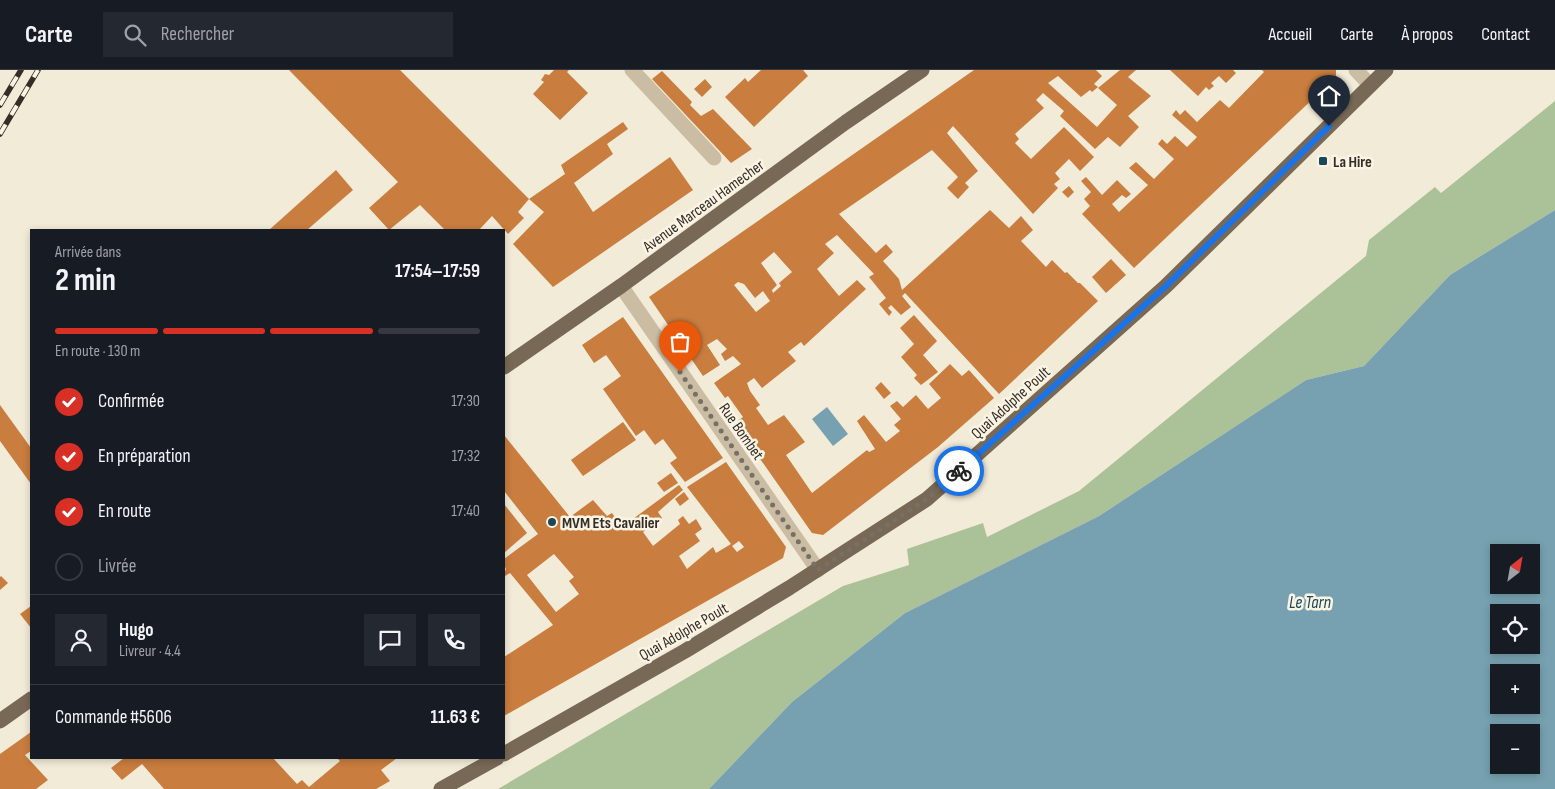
<!DOCTYPE html>
<html lang="fr">
<head>
<meta charset="utf-8">
<style>
  :root { --surface:#171b24; --page:#242831; --text:#f1f3f6; --muted:#9ea1a6; --line:#363941; --accent:#d93025 }
  body { margin:0; font-family:"Sofia Sans Condensed",sans-serif; background:var(--page); color:var(--text); height:100vh; display:flex; flex-direction:column; font-size:19px; white-space:nowrap }
  * { box-sizing:border-box; margin:0 }
  p { font-size:16px; color:var(--muted) }
  .icon { flex:none; width:28px; height:28px; fill:none; stroke:currentColor; stroke-width:2; stroke-linecap:round; stroke-linejoin:round }
  .map { position:relative; flex:1; overflow:hidden }
  .side { position:absolute; left:30px; top:159px; width:475px; height:530px; display:flex; flex-direction:column; background:var(--surface); border-radius:0px; box-shadow:0 2px 8px #0003 }
  .side>* { flex:none }
  .needle { width:32px; rotate:31deg }
  .fabs { position:absolute; left:1490px; top:474px; display:grid; gap:10px }
  .fabs a { display:grid; place-items:center; width:50px; height:50px; border-radius:0px; background:var(--surface); box-shadow:0 2px 8px #0003; font-size:25px }
  .pin { position:absolute; display:grid; place-items:center; width:42px; height:42px; color:#fff; margin:-51px -21px; border-radius:50% 50% 50% 0; rotate:-45deg; box-shadow:0 0 5px #0007 }
  .pin .icon { rotate:45deg }
  .courier { position:absolute; display:grid; place-items:center; width:50px; height:50px; margin:-25px; border:4px solid #1a73e8; border-radius:50%; background:#fff; color:#222; box-shadow:0 1px 6px #0007 }
  .overview em { font-style:normal; font-weight:700 }
  .overview div { display:flex; flex-direction:column-reverse }
  .overview { display:flex; align-items:center; justify-content:space-between; height:85px; padding:0 25px }
  h1 { font-size:32px; font-weight:700; line-height:38px }
  .bar { display:grid; grid-template-columns:repeat(4,1fr); gap:8px 5px; align-content:center; height:60px; padding:0 25px }
  .bar i { height:6px; border-radius:4px; background:var(--line) }
  .bar .on { background:var(--accent) }
  .bar p { grid-column:span 4 }
  .line { display:flex; align-items:center; gap:12px; padding:0 25px; border-top:1px solid var(--line) }
  .line div { flex:1 }
  .round { display:grid; place-items:center; flex:none; width:52px; height:52px; border-radius:0px; background:var(--page) }
  ol { padding:0 25px; list-style:none }
  li { display:flex; align-items:center; gap:15px; height:55px }
  li p { margin-inline-start:auto }
  li .icon { padding:5px; border-radius:50%; background:var(--accent); color:#fff; stroke-width:4 }
  li:last-child { color:var(--muted) }
  li i { width:28px; height:28px; border:2px solid var(--line); border-radius:50% }
  header { display:flex; align-items:center; gap:30px; box-sizing:border-box; height:70px; padding:0 25px; background:var(--surface); border-bottom:1px solid var(--line) }
  header strong { font-size:24px }
  nav { display:flex; gap:28px; margin-inline-start:auto; font-size:18px }
  .search { width:350px; height:45px; background:var(--page); display:flex; align-items:center; gap:12px; box-sizing:border-box; padding:0 18px; border-radius:0px; color:var(--muted); font-size:19px }
  .map>svg:first-child { display:block }
</style>
</head>
<body>
<header>
<strong>Carte</strong>
<div class="search"><svg class="icon" aria-label="search" viewBox="0 0 24 24"><circle cx="10" cy="10" r="6"/><path d="M15 15l6 6"/></svg>Rechercher</div>
<nav><a>Accueil</a><a>Carte</a><a>À propos</a><a>Contact</a></nav>
</header>
<div class="map">
<svg width="1555" height="719" viewBox="0 0 1555 719">
  <rect width="100%" height="100%" fill="#f2ebd8"/>
  <path fill="#abc198" d="M 1555,31 L 1555,140 L 1450,205 L 1364,296 L 1306,310 L 1099,446 L 905,543 L 792,632 L 709,719 L 498,719 L 843,516 L 909,495 L 907,479 L 983,453 L 987,467 L 1079,421 L 1366,186 L 1369,170 L 1435,117 L 1441,123 Z"/>
  <g fill="#77a1b0" fill-rule="evenodd">
    <path d="M 1555,140 L 1555,719 L 709,719 L 792,632 L 905,543 L 1099,446 L 1306,310 L 1364,296 L 1450,205 ZM 1499,482 L 1531,482 L 1531,515 L 1499,515 ZM 1531,542 L 1531,575 L 1499,575 L 1499,542 ZM 1499,602 L 1531,602 L 1531,635 L 1499,635 ZM 1499,662 L 1531,662 L 1531,695 L 1499,695 Z"/>
    <path d="M 827,337 L 848,364 L 833,376 L 812,349 Z"/>
  </g>
  <g fill="#c97d3f" fill-rule="evenodd">
    <path d="M 289,0 L 400,0 L 529,129 L 565,104 L 561,95 L 623,52 L 628,59 L 607,74 L 613,84 L 574,113 L 593,142 L 670,87 L 693,120 L 553,217 L 513,174 L 544,142 L 529,129 L 518,142 L 524,148 L 508,164 L 492,146 L 479,160 L 445,160 L 420,135 L 389,160 L 369,138 L 398,112 Z"/>
    <path d="M 554,0 L 569,0 L 567,2 L 588,23 L 560,50 L 533,24 L 544,12 L 541,10 L 545,4 L 549,5 Z"/>
    <path d="M 761,0 L 803,0 L 808,6 L 754,57 L 725,27 L 745,8 L 748,12 Z"/>
    <path d="M 974,0 L 1096,0 L 1102,6 L 1094,14 L 1098,17 L 1092,22 L 1090,20 L 1081,27 L 1058,6 L 1048,13 L 1097,57 L 1117,35 L 1098,18 L 1120,0 L 1136,0 L 1128,7 L 1151,26 L 1128,46 L 1139,57 L 1120,77 L 1108,67 L 1095,79 L 1060,46 L 1064,41 L 1043,23 L 1036,30 L 1044,38 L 1015,64 L 1019,69 L 1015,73 L 1031,89 L 1064,57 L 1094,87 L 1080,101 L 1069,89 L 1055,103 L 1060,109 L 1054,114 L 1058,118 L 1033,144 L 953,56 L 947,63 L 978,101 L 965,113 L 969,117 L 958,129 L 947,118 L 958,107 L 932,80 L 839,144 L 876,183 L 886,174 L 893,182 L 883,191 L 899,209 L 902,220 L 990,140 L 1009,158 L 1021,146 L 1033,160 L 1021,171 L 1046,197 L 1052,190 L 1065,203 L 1067,202 L 1078,213 L 1080,213 L 1098,231 L 999,324 L 905,223 L 902,226 L 911,237 L 901,245 L 891,235 L 888,238 L 892,242 L 889,246 L 879,234 L 886,228 L 869,207 L 874,204 L 837,165 L 825,174 L 834,183 L 817,199 L 839,226 L 857,210 L 866,219 L 804,276 L 801,272 L 788,282 L 796,291 L 762,318 L 754,308 L 747,313 L 750,321 L 760,335 L 756,338 L 768,355 L 784,345 L 805,372 L 786,385 L 812,423 L 867,380 L 869,382 L 875,379 L 857,351 L 864,345 L 886,372 L 900,361 L 894,355 L 901,349 L 890,336 L 897,331 L 903,337 L 916,325 L 928,339 L 941,328 L 929,314 L 950,294 L 962,306 L 969,300 L 994,328 L 938,377 L 823,465 L 812,463 L 735,353 L 743,347 L 728,326 L 725,328 L 714,313 L 741,294 L 733,286 L 725,291 L 721,284 L 727,279 L 717,269 L 707,275 L 720,295 L 703,306 L 649,227 ZM 774,182 L 792,202 L 779,213 L 781,216 L 773,223 L 772,220 L 777,215 L 761,193 ZM 738,212 L 744,214 L 755,228 L 763,221 L 770,231 L 756,242 L 734,215 Z"/>
    <path d="M 1170,0 L 1233,0 L 1236,3 L 1226,13 L 1219,6 L 1211,13 L 1214,16 L 1209,20 L 1206,17 L 1198,26 Z"/>
    <path d="M 1262,0 L 1336,0 L 1336,7 L 1134,198 L 1082,144 L 1090,136 L 1084,129 L 1091,122 L 1081,111 L 1086,107 L 1102,125 L 1117,110 L 1131,124 L 1126,128 L 1122,125 L 1112,134 L 1119,142 L 1148,115 L 1129,98 L 1136,92 L 1154,109 L 1174,89 L 1158,74 L 1162,69 L 1167,74 L 1175,66 L 1187,77 L 1197,67 L 1172,45 L 1176,40 L 1180,45 L 1185,40 L 1197,52 L 1220,30 L 1229,38 L 1264,2 Z"/>
    <path d="M 662,1 L 692,32 L 690,35 L 701,46 L 713,39 L 752,79 L 731,93 L 652,9 Z"/>
    <path d="M 705,9 L 712,17 L 702,27 L 694,19 Z"/>
    <path d="M 336,100 L 353,120 L 307,160 L 269,160 Z"/>
    <path d="M 1069,116 L 1074,122 L 1068,128 L 1062,122 Z"/>
    <path d="M 1111,189 L 1126,205 L 1106,223 L 1092,207 Z"/>
    <path d="M 914,245 L 937,271 L 923,285 L 938,302 L 921,315 L 914,308 L 917,305 L 901,287 L 914,274 L 900,258 Z"/>
    <path d="M 623,247 L 723,388 L 685,412 L 670,393 L 677,388 L 663,369 L 655,375 L 644,360 L 636,366 L 603,319 L 621,306 L 606,285 L 594,293 L 582,275 Z"/>
    <path d="M 881,312 L 891,323 L 884,329 L 875,318 Z"/>
    <path d="M 0,335 L 31,378 L 31,414 L 0,371 Z"/>
    <path d="M 623,352 L 636,370 L 583,406 L 571,390 Z"/>
    <path d="M 504,365 L 570,447 L 593,430 L 607,446 L 612,443 L 617,450 L 612,453 L 618,460 L 679,415 L 683,420 L 658,442 L 662,448 L 643,462 L 653,476 L 680,454 L 678,450 L 683,446 L 689,454 L 696,449 L 702,459 L 695,464 L 700,471 L 679,486 L 687,499 L 713,477 L 716,483 L 731,474 L 687,417 L 726,392 L 786,477 L 783,488 L 504,646 L 504,587 L 553,555 L 510,503 L 505,506 L 504,504 L 506,499 L 504,495 L 504,489 L 538,464 L 504,421 ZM 739,471 L 744,477 L 737,482 L 732,476 ZM 554,484 L 574,507 L 569,511 L 579,524 L 556,542 L 527,505 Z"/>
    <path d="M 671,403 L 678,413 L 664,422 L 657,413 Z"/>
    <path d="M 684,422 L 689,429 L 680,436 L 675,429 Z"/>
    <path d="M 504,434 L 527,463 L 504,483 Z"/>
    <path d="M 1,506 L 8,513 L 0,520 L 0,507 Z"/>
    <path d="M 31,536 L 31,558 L 20,544 Z"/>
    <path d="M 31,662 L 31,681 L 25,685 L 48,710 L 36,719 L 0,719 L 0,684 Z"/>
    <path d="M 124,688 L 273,688 L 297,714 L 302,710 L 309,717 L 340,691 L 337,688 L 397,688 L 381,700 L 390,711 L 376,719 L 164,719 L 142,694 L 122,710 L 111,698 Z"/>
  </g>
  <g fill="none" stroke-linecap="round" stroke-linejoin="round">
    <path stroke="#cabda4" stroke-width="15" d="M 632,0 L 714,88"/>
    <g stroke="#cabda4" stroke-width="15">
      <path d="M 1356,0 L 1370,15"/>
      <path d="M 621,216 L 818,500"/>
    </g>
    <g stroke="#786956" stroke-width="15">
      <path d="M 504,297 L 621,216 L 846,52 L 922,0"/>
      <path d="M 0,651 L 31,629"/>
      <path d="M 504,684 L 685,581 L 789,518 L 927,429 L 1166,216 L 1386,0"/>
      <path d="M 441,719 L 497,688"/>
    </g>
    <g stroke="#352e26" stroke-width="5.5">
      <g id="rail">
        <path d="M 0,35 L 21,0"/>
        <path d="M 0,64 L 38,0"/>
      </g>
    </g>
    <use href="#rail" stroke="#faf4e5" stroke-width="4" stroke-dasharray="11" stroke-linecap="butt"/>
  </g>
  <g fill="none" stroke-linecap="round" stroke-linejoin="round">
    <path stroke="#777064" stroke-width="5" stroke-dasharray="0 9" d="M 680,302 L 818,500 L 927,429 L 959,401"/>
    <path stroke="#1a73e8" stroke-width="6" d="M 959,401 L 1166,216 L 1329,56"/>
  </g>
  <g fill="#1b4758" stroke="#faf4e5" stroke-width="2">
    <rect x="1318" y="86" width="10" height="10" rx="2.5"/>
    <circle cx="552" cy="452" r="5"/>
  </g>
  <g text-anchor="middle" stroke-width="5" stroke-linejoin="round" paint-order="stroke">
    <g font-size="16" font-weight="bold" fill="#352e26" stroke="#faf4e5" text-anchor="start">
      <text x="1333" y="97">La Hire</text>
      <text x="562" y="458">MVM Ets Cavalier</text>
    </g>
    <g font-size="16" fill="#352e26" stroke="#faf4e5">
      <text transform="translate(703 135) rotate(-36)" y="6">Avenue Marceau Hamecher</text>
      <text transform="translate(1010 332) rotate(-42)" y="6">Quai Adolphe Poult</text>
      <text transform="translate(742 361) rotate(55)" y="6">Rue Bombet</text>
      <text transform="translate(683 561) rotate(-30)" y="6">Quai Adolphe Poult</text>
    </g>
    <g font-size="18" font-style="italic" fill="#1b4758" stroke="#faf4e5">
      <text x="1310" y="538">Le Tarn</text>
    </g>
  </g>
</svg>
<div class="fabs">
<a><svg class="needle" viewBox="-14 -14 28 28"><path d="M0-13l5 13h-10z" fill="#e53935"/><path d="M0 13l5-13h-10z" fill="#9ea1a6"/></svg></a>
<a><svg class="icon" aria-label="locate" viewBox="0 0 24 24"><circle cx="12" cy="12" r="6"/><path d="M12 2v4M12 18v4M2 12h4M18 12h4"/></svg></a>
<a>+</a>
<a>−</a>
</div>
<div class="pin" style="left:680px;top:302px;background:#ea580c"><svg class="icon" aria-label="bag" viewBox="0 0 24 24"><path d="M5 8h14l-1 12H6zM9 8a3 3 0 0 1 6 0"/></svg></div>
<div class="pin" style="left:1329px;top:56px;background:#1f2937"><svg class="icon" aria-label="home" viewBox="0 0 24 24"><path d="M3 11l9-7 9 7M6 9v11h12V9"/></svg></div>
<div class="courier" style="left:959px;top:401px"><svg class="icon" aria-label="bike" viewBox="0 0 24 24"><circle cx="6" cy="16" r="4"/><circle cx="18" cy="16" r="4"/><path d="M6 16l4-8h5l3 8M10 8l3 8H6M13 5h3"/></svg></div>
<section class="side">
<div class="overview"><div><h1>2 min</h1><p>Arrivée dans</p></div><em>17:54–17:59</em></div>
<div class="bar"><i class="on"></i><i class="on"></i><i class="on"></i><i></i><p>En route · 130 m</p></div>
<ol>
<li><svg class="icon" aria-label="check" viewBox="0 0 24 24"><path d="M5 12l5 5 9-10"/></svg>Confirmée<p>17:30</p></li>
<li><svg class="icon" aria-label="check" viewBox="0 0 24 24"><path d="M5 12l5 5 9-10"/></svg>En préparation<p>17:32</p></li>
<li><svg class="icon" aria-label="check" viewBox="0 0 24 24"><path d="M5 12l5 5 9-10"/></svg>En route<p>17:40</p></li>
<li><i></i>Livrée</li>
</ol>
<div class="line" style="height:90px"><a class="round"><svg class="icon" aria-label="person" viewBox="0 0 24 24"><circle cx="12" cy="8" r="4"/><path d="M4 21q1-7 8-7t8 7"/></svg></a><div><b>Hugo</b><p>Livreur · 4.4</p></div><a class="round"><svg class="icon" aria-label="chat" viewBox="0 0 24 24"><path d="M4 5h16v11H9l-5 4z"/></svg></a><a class="round"><svg class="icon" aria-label="phone" viewBox="0 0 24 24"><path d="M5 4h4l2 5-3 2q2 4 5 5l2-3 5 2v4C11 20 4 13 5 4z"/></svg></a></div>
<div class="line" style="height:65px"><div>Commande #5606</div><b>11.63 €</b></div>
</section>
</div>
</body>
</html>
